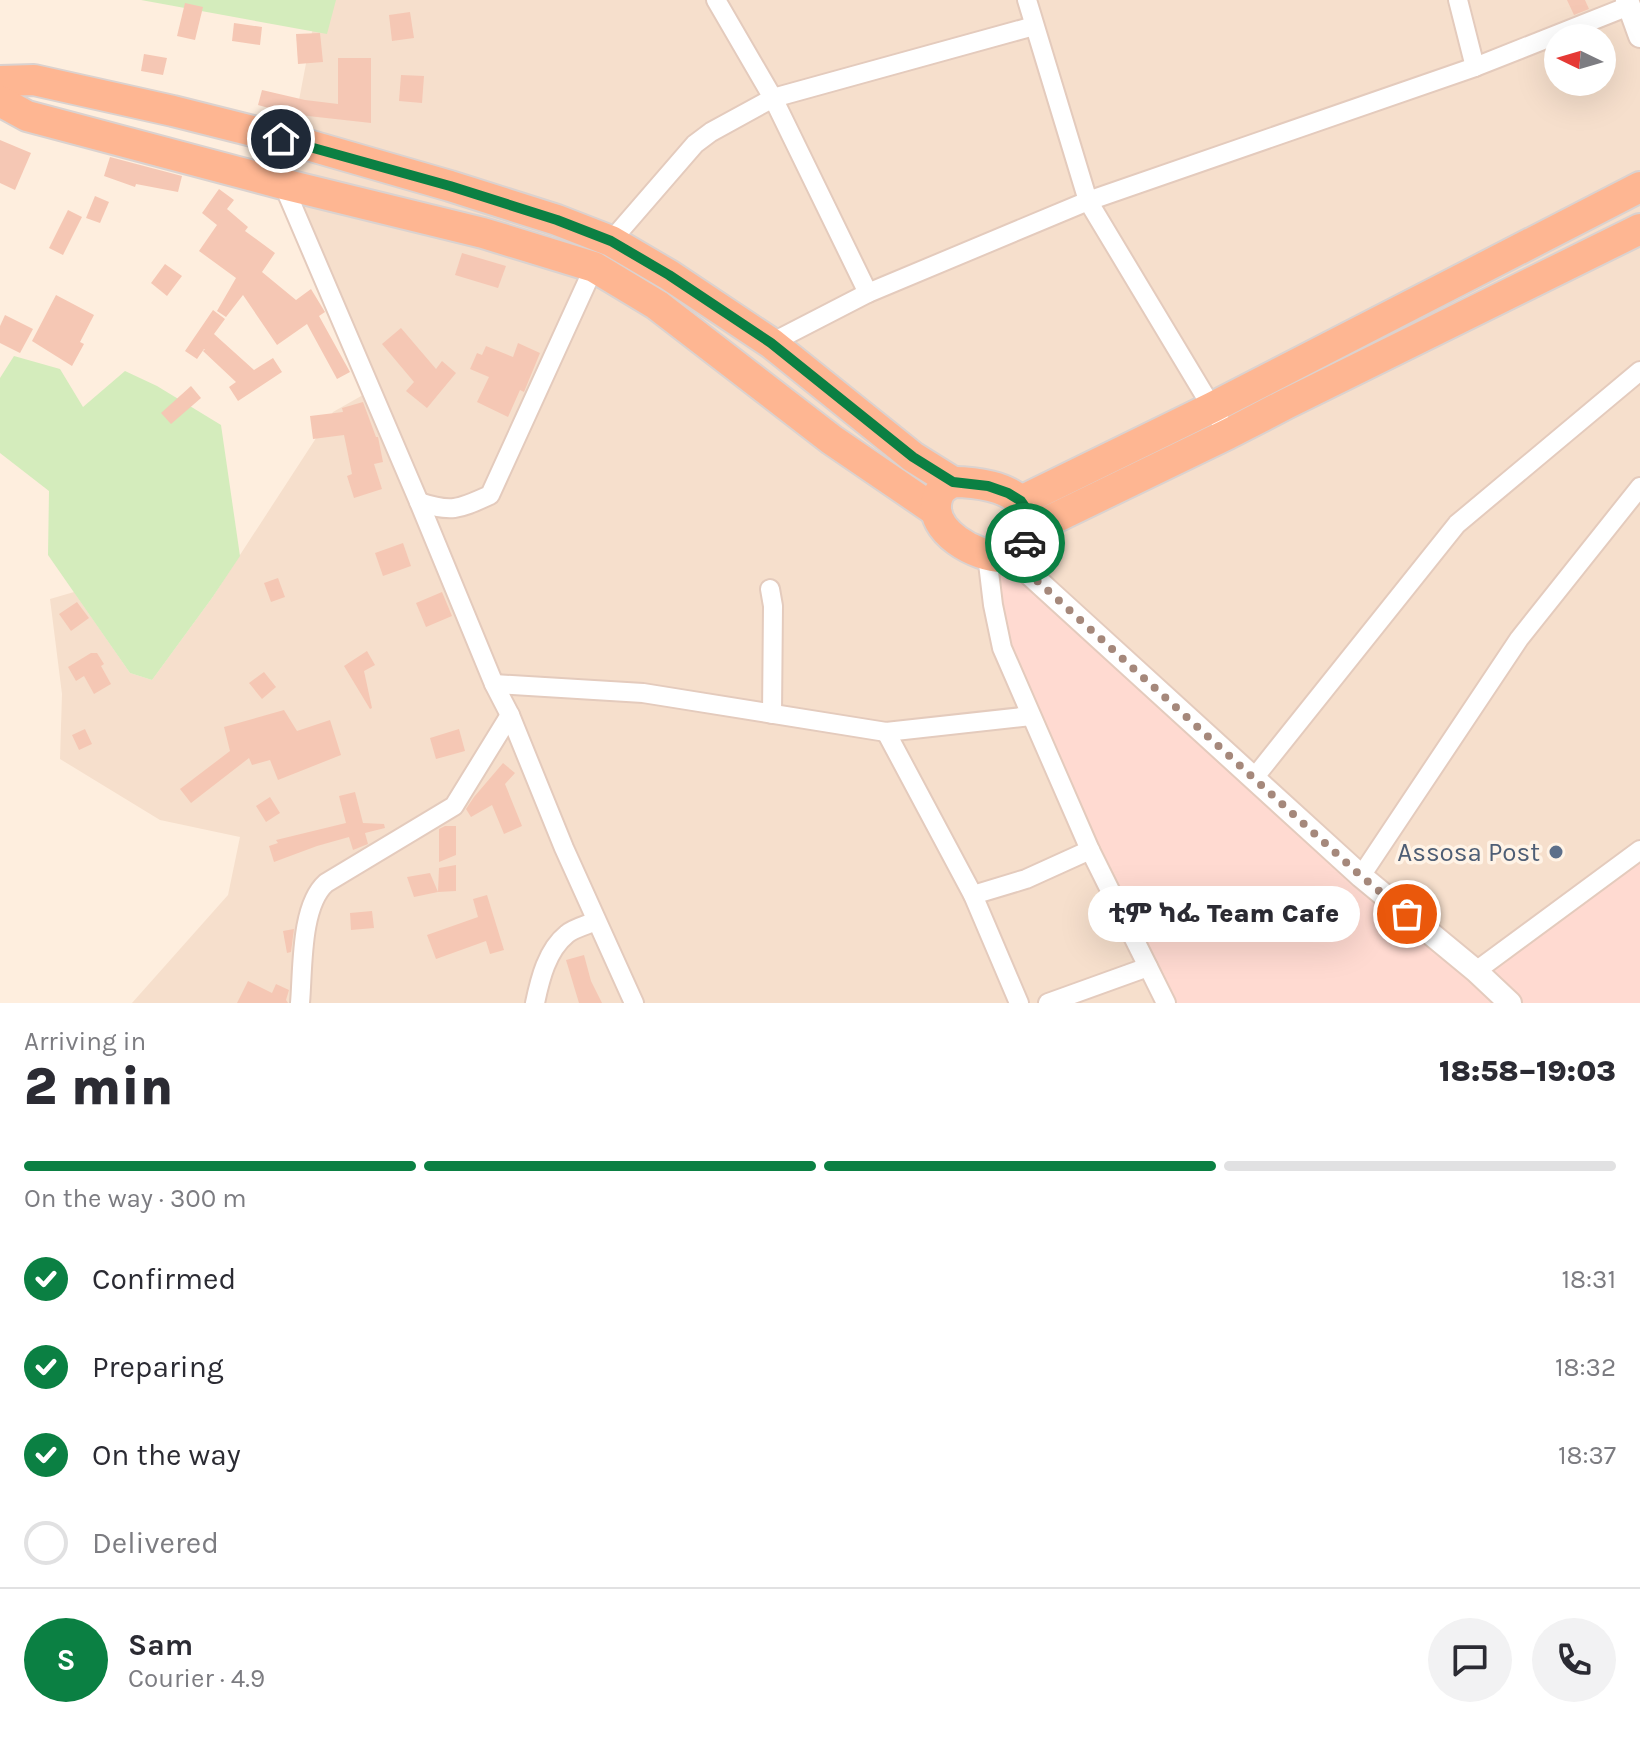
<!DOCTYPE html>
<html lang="en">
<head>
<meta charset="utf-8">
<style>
  :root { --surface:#fff; --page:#f2f2f3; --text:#2b2b33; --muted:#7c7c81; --line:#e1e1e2; --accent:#0b8043 }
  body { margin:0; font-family:Karla,"Noto Sans Ethiopic",sans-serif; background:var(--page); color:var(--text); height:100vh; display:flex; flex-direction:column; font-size:30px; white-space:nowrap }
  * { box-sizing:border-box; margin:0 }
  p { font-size:26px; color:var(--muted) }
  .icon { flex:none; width:44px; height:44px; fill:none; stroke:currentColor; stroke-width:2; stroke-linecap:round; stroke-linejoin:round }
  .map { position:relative; height:1003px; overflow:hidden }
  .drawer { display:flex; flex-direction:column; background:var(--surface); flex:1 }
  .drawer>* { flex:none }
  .needle { width:52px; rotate:275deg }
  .controls { position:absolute; left:1544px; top:24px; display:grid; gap:16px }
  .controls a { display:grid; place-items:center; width:72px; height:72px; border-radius:50%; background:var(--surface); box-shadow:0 8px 32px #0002; font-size:40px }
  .pin { position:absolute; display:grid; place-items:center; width:68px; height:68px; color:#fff; margin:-34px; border:4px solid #fff; border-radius:50%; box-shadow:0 2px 8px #0007 }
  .courier { position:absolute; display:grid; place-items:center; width:80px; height:80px; margin:-40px; border:6px solid #0b8043; border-radius:50%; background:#fff; color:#222; box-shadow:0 2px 10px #0007 }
  .bubble { position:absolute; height:56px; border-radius:28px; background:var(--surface); box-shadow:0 8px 32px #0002; font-size:26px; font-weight:800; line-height:56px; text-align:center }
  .overview em { font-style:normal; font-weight:800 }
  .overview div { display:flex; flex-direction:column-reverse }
  .overview { display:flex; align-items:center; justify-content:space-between; height:136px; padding:0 24px }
  h1 { font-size:52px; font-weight:800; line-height:60px }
  .bar { display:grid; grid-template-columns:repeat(4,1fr); gap:12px 8px; align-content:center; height:96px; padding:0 24px }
  .bar i { height:10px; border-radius:6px; background:var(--line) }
  .bar .active { background:var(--accent) }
  .bar p { grid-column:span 4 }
  .line { display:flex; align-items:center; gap:20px; padding:0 24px; border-top:2px solid var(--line) }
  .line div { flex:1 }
  .round { display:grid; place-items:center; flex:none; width:84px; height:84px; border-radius:42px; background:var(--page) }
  ol { padding:0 24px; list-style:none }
  li { display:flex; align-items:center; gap:24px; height:88px }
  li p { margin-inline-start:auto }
  li .icon { padding:8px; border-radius:50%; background:var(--accent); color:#fff; stroke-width:4 }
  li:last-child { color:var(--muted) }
  li i { width:44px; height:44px; border:4px solid var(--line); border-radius:50% }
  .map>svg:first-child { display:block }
</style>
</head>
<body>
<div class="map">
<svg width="1640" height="1003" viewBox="0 0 1640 1003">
  <rect width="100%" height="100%" fill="#feeede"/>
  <path fill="#f6dfcc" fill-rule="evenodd" d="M 326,0 L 1640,0 L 1640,857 L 1479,978 L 1162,1003 L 132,1003 L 228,895 L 240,837 L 160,820 L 60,759 L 62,694 L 50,599 L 74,592 L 130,673 L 152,680 L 212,598 L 333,412 L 370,391 L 283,184 L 312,32 ZM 1558,38 L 1602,38 L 1602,82 L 1558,82 Z"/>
  <path fill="#ffdad1" d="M 981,529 L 1479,978 L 1640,857 L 1640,1003 L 1162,1003 L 1004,653 Z"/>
  <g fill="#d4ecbc">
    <path d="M 141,0 L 336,0 L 327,34 Z"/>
    <path d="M 14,356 L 60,369 L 83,407 L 125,371 L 157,386 L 221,425 L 240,556 L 212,598 L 152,680 L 130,673 L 48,555 L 49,491 L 0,453 L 0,378 Z"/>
  </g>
  <g fill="#f5c7b4">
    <path d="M 1567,0 L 1585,0 L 1589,9 L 1574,15 Z"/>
    <path d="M 185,3 L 203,7 L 195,40 L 177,36 Z"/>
    <path d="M 410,12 L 414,38 L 392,41 L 389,15 Z"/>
    <path d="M 234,23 L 262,27 L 260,45 L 232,41 Z"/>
    <path d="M 320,33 L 323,62 L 298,64 L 296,34 Z"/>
    <path d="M 144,54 L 167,58 L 163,75 L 141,71 Z"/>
    <path d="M 338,58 L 371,58 L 371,123 L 290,114 L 258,105 L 262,90 L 305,100 L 338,104 Z"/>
    <path d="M 401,75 L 424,76 L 422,103 L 399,101 Z"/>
    <path d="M 0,140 L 31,153 L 15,190 L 0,183 Z"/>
    <path d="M 110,157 L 182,176 L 178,192 L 136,184 L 135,187 L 104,176 Z"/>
    <path d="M 219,189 L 234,200 L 227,209 L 248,227 L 245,231 L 275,253 L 262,272 L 296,300 L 311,289 L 325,312 L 319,316 L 350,372 L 337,379 L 307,324 L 277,345 L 243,295 L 226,317 L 217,311 L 236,278 L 199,251 L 217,225 L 202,213 Z"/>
    <path d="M 95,196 L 109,202 L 100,223 L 86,218 Z"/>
    <path d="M 68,210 L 82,217 L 63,255 L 49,248 Z"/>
    <path d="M 462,253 L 506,266 L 498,288 L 455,275 Z"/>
    <path d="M 165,264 L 182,276 L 167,296 L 151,283 Z"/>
    <path d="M 56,295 L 94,315 L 80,342 L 84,344 L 72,366 L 32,341 Z"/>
    <path d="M 213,310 L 225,319 L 214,334 L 254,370 L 273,358 L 282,372 L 238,401 L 229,387 L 236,382 L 203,351 L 205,349 L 204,349 L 197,359 L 185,351 Z"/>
    <path d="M 5,315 L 33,329 L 20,353 L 0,343 L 0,326 Z"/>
    <path d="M 401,328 L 436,369 L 442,361 L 456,373 L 427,408 L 406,391 L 414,382 L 382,344 Z"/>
    <path d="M 518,343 L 540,353 L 524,392 L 520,390 L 508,417 L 477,402 L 489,377 L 470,369 L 477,353 L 482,355 L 486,346 L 513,357 Z"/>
    <path d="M 191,386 L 201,398 L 171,424 L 161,413 Z"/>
    <path d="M 363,402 L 376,437 L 378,437 L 383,462 L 374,464 L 382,489 L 354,498 L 347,476 L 352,474 L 344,435 L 313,439 L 310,416 L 343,412 L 342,408 Z"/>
    <path d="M 403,543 L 411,566 L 383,576 L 375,553 Z"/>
    <path d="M 278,578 L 285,597 L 271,602 L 264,583 Z"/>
    <path d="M 442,592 L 452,616 L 426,627 L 416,603 Z"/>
    <path d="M 77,602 L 89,618 L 71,631 L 59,614 Z"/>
    <path d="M 367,651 L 375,665 L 364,671 L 372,708 L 370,709 L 344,666 Z"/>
    <path d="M 91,653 L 97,653 L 104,664 L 101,666 L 111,684 L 94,694 L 84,676 L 76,681 L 68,667 Z"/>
    <path d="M 264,672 L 276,687 L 262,699 L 249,683 Z"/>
    <path d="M 284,710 L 297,731 L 330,720 L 341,755 L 278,780 L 270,760 L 252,765 L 249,758 L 191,803 L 180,789 L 230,751 L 224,727 Z"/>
    <path d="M 85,729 L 92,744 L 79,750 L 72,735 Z"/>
    <path d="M 459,729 L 465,751 L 436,759 L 430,738 Z"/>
    <path d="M 503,763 L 515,773 L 505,784 L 522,826 L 504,834 L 492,805 L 471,817 L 466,809 L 474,797 Z"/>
    <path d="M 355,792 L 363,823 L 384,824 L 385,828 L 365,833 L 368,844 L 353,850 L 349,837 L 317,846 L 274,862 L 269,846 L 278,843 L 276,840 L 346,823 L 339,796 Z"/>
    <path d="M 270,797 L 280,813 L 266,822 L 256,806 Z"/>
    <path d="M 445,826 L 456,826 L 456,855 L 439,862 L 439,829 Z"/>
    <path d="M 456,865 L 456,891 L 438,892 L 439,868 Z"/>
    <path d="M 430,873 L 438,892 L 414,897 L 407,877 Z"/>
    <path d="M 487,895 L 504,950 L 490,954 L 486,941 L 436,959 L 427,935 L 478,917 L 473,899 Z"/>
    <path d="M 372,911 L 374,928 L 351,930 L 350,913 Z"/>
    <path d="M 294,929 L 291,952 L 287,953 L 283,931 Z"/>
    <path d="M 584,955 L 591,981 L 602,1003 L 579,1003 L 566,960 Z"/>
    <path d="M 248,981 L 272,993 L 276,984 L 289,990 L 286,1000 L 288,1003 L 237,1003 Z"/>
  </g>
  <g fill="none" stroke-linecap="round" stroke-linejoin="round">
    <g stroke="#e4cbbd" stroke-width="22">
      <g id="minor">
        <path d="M 716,0 L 773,98 L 868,293"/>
        <path d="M 1027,0 L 1088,201 L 1228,434"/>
        <path d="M 1458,0 L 1475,67"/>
        <path d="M 283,184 L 419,502 L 494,684 L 510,715 L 564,848 L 634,1003"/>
        <path d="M 611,241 L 695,144 L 711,132 L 773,98 L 1034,26"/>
        <path d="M 771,343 L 868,293 L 1088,201 L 1475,67 L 1629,6"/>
        <path d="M 419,502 C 452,513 459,509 490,495 L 594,267"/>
        <path d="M 987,555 L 993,605 L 1002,648 L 1090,850 L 1166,1003"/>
        <path d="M 770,589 L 773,606 L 772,714"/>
        <path d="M 494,684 L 643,693 L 886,732 L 1031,716"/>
        <path d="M 886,732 L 973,895 L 1019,1003"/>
        <path d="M 1254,778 L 1457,524 L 1640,371"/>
        <path d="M 1361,876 L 1519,639 L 1640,487"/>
        <path d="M 973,895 L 1026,879 L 1090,850"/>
        <path d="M 1476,971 L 1640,850"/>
        <path d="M 300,1003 C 303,970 300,906 326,883 L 454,806 L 510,715"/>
        <path d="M 535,1003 C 540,979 547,950 567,934 C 574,928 587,925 596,921"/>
        <path d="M 1048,1003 L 1148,967"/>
      </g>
    </g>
    <g stroke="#e4cbbd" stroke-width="26">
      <g id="tertiary">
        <path d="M 1627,0 L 1640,36"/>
        <path d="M 1010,556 L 1361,876 L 1476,971 L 1510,1003"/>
      </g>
    </g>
    <g stroke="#dbd2cf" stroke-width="34">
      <g id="trunk">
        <path d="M 0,81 L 34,80 L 173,111 L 308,145 L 450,186 L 557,220 L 611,241 L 669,275 L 771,343 L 913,457 L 953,482"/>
        <path d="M 0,101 L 27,116 L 283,184 L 483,233 L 594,267 L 657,305 L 832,440 L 936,511"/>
        <path d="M 953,482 C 975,482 1008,486 1023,504 C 1038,521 1028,555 1004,557 C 977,558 928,531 937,499 C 939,490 945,486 953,482 Z"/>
        <path d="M 1021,501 L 1213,407 L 1640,187"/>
        <path d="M 1030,530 L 1228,434 L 1286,404 L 1640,229"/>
      </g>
    </g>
    <use href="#minor" stroke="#fff" stroke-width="18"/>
    <use href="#tertiary" stroke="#fff" stroke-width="22"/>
    <use href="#trunk" stroke="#feb692" stroke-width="30"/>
  </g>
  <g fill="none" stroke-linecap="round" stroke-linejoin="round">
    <path stroke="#a5887b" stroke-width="8" stroke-dasharray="0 14.4" d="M 1025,543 L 1020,550 L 1010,556 L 1361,876 L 1407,914"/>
    <path stroke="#0b8043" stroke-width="10" d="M 281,139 L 450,186 L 557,220 L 611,241 L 669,275 L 771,343 L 913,457 L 953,482 L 988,486 L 1008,493 L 1021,501 L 1028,511 L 1030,520 L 1030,530 L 1025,543"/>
  </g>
  <circle fill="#5c6f8a" stroke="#fff3e6" stroke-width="3" cx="1556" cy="852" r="8"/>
  <g text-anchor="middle" stroke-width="7" stroke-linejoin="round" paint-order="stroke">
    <g font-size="26" fill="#4e5e75" stroke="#fff3e6" text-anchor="end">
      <text x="1540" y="861">Assosa Post</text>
    </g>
  </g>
</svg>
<div class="controls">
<a><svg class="needle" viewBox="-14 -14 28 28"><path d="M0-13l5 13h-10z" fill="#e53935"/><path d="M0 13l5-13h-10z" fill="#7c7c81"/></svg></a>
</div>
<div class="pin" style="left:1407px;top:914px;background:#ea580c"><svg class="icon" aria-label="bag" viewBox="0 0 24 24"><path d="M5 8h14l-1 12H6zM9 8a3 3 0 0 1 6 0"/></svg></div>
<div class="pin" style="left:281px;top:139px;background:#1f2937"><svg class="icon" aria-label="home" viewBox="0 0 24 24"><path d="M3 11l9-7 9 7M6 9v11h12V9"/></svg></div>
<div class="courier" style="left:1025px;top:543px"><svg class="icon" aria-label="car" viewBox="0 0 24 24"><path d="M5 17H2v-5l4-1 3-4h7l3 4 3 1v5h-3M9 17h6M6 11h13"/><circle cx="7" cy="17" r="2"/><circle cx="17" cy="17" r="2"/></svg></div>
<div class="bubble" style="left:1088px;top:886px;width:272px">ቲም ካፌ Team Cafe</div>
</div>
<section class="drawer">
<div class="overview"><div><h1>2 min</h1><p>Arriving in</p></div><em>18:58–19:03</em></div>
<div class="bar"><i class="active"></i><i class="active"></i><i class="active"></i><i></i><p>On the way · 300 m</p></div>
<ol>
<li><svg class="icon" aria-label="check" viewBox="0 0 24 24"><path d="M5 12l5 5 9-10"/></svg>Confirmed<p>18:31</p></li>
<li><svg class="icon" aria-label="check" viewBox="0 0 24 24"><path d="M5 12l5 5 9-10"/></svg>Preparing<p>18:32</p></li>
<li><svg class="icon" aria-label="check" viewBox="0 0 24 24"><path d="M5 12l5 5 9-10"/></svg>On the way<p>18:37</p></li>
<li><i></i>Delivered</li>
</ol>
<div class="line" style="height:144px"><b class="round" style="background:var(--accent);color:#fff">S</b><div><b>Sam</b><p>Courier · 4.9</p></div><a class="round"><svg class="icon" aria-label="chat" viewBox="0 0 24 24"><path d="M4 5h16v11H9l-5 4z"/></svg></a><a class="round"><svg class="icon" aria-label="phone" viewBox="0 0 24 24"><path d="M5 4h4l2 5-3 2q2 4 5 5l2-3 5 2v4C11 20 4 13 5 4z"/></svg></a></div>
</section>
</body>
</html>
